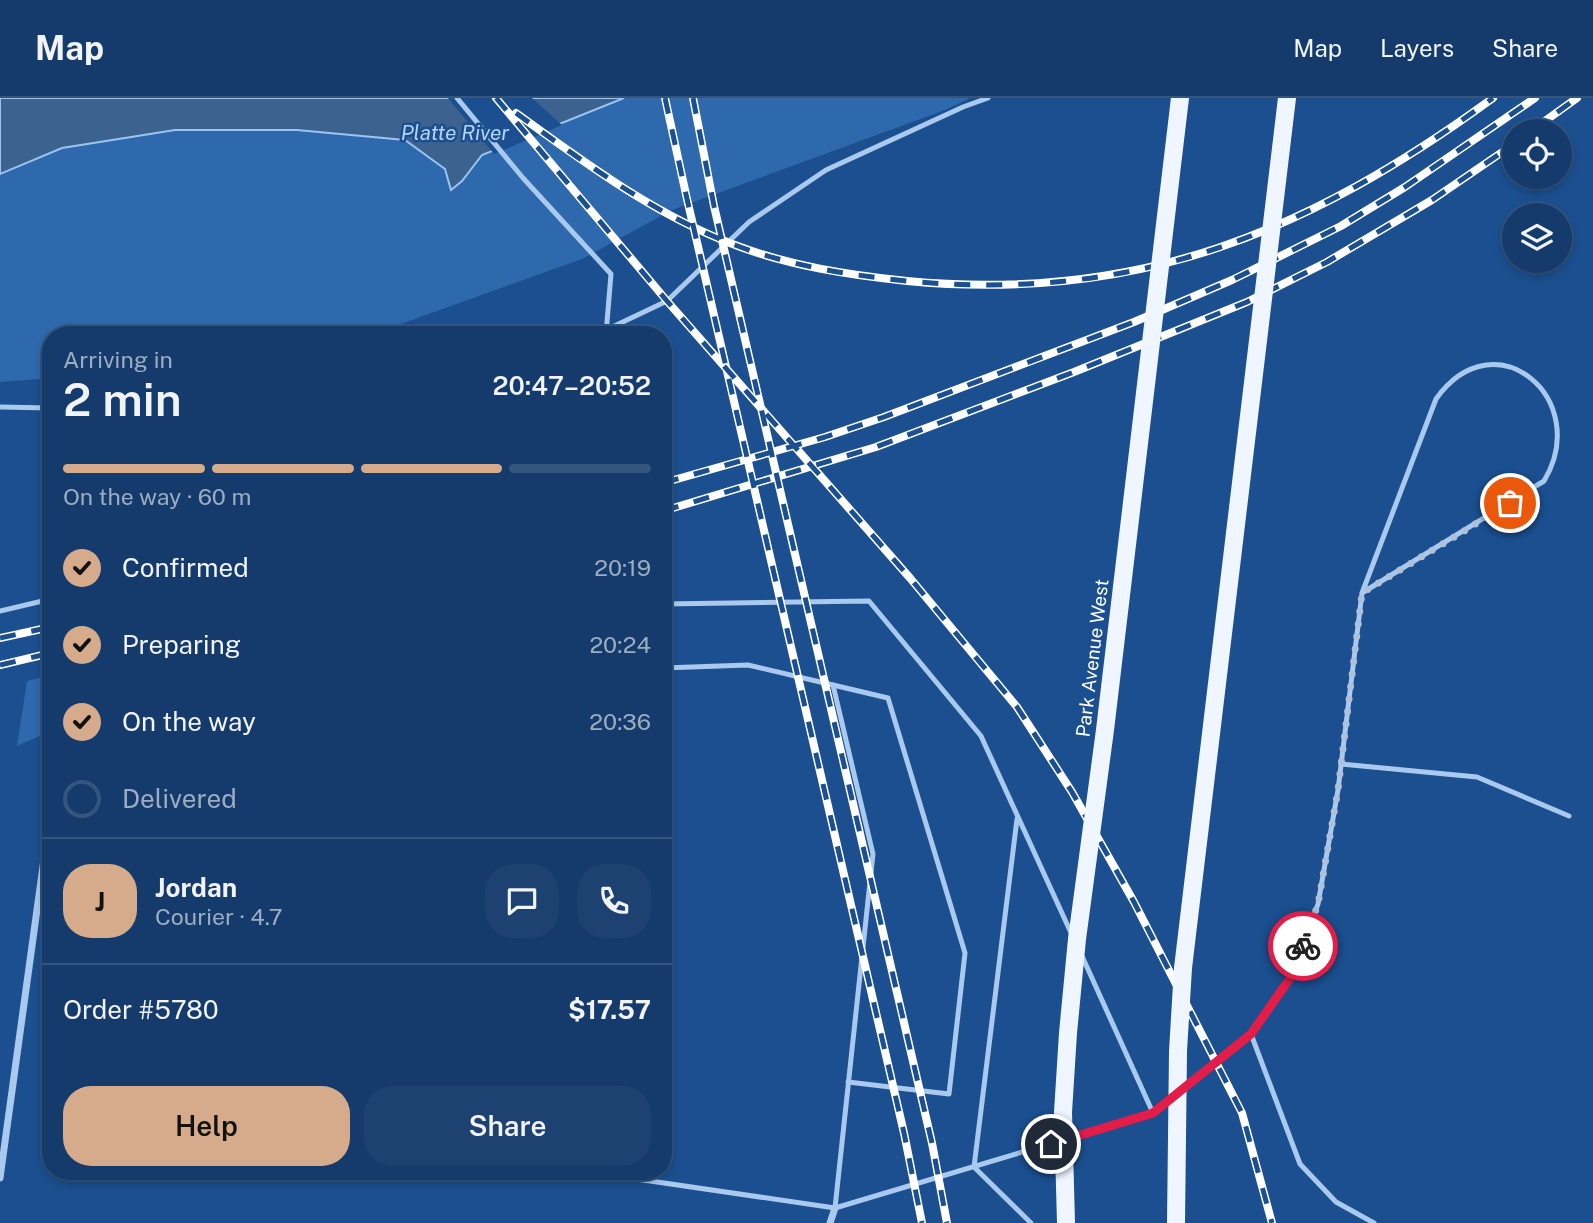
<!DOCTYPE html>
<html lang="en">
<head>
<meta charset="utf-8">
<style>
  :root { --surface:#143b6b; --page:#1d4271; --text:#f1f3f6; --muted:#9dadc1; --line:#33557e; --accent:#d6ab8b }
  body { margin:0; font-family:"Public Sans",sans-serif; background:var(--page); color:var(--text); height:100vh; display:flex; flex-direction:column; font-size:26px; white-space:nowrap }
  * { box-sizing:border-box; margin:0 }
  p { font-size:23px; color:var(--muted) }
  .icon { flex:none; width:38px; height:38px; fill:none; stroke:currentColor; stroke-width:2; stroke-linecap:round; stroke-linejoin:round }
  .map { position:relative; flex:1; overflow:hidden }
  .details { position:absolute; left:42px; top:228px; width:630px; height:854px; display:flex; flex-direction:column; background:var(--surface); border-radius:28px; box-shadow:0 4px 10px #0003,0 0 0 2px var(--line) }
  .details>* { flex:none }
  .buttons { position:absolute; left:1502px; top:21px; display:grid; gap:14px }
  .buttons a { display:grid; place-items:center; width:70px; height:70px; border-radius:50%; background:var(--surface); box-shadow:0 4px 10px #0003,0 0 0 2px var(--line); font-size:35px }
  .pin { position:absolute; display:grid; place-items:center; width:60px; height:60px; color:#fff; margin:-30px; border:4px solid #fff; border-radius:50%; box-shadow:0 2px 7px #0007 }
  .courier { position:absolute; display:grid; place-items:center; width:70px; height:70px; margin:-35px; border:5px solid #e11d48; border-radius:50%; background:#fff; color:#222; box-shadow:0 2px 9px #0007 }
  .overview em { font-style:normal; font-weight:600 }
  .overview div { display:flex; flex-direction:column-reverse }
  .overview { display:flex; align-items:center; justify-content:space-between; height:119px; padding:0 21px }
  h1 { font-size:46px; font-weight:600; line-height:52px }
  .bar { display:grid; grid-template-columns:repeat(4,1fr); gap:10px 7px; align-content:center; height:84px; padding:0 21px }
  .bar i { height:9px; border-radius:5px; background:var(--line) }
  .bar .selected { background:var(--accent) }
  .bar p { grid-column:span 4 }
  .line { display:flex; align-items:center; gap:18px; padding:0 21px; border-top:2px solid var(--line) }
  .line div { flex:1 }
  .round { display:grid; place-items:center; flex:none; width:74px; height:74px; border-radius:28px; background:var(--page) }
  ol { padding:0 21px; list-style:none }
  li { display:flex; align-items:center; gap:21px; height:77px }
  li p { margin-inline-start:auto }
  li .icon { padding:7px; border-radius:50%; background:var(--accent); color:#111; stroke-width:4 }
  li:last-child { color:var(--muted) }
  li i { width:38px; height:38px; border:4px solid var(--line); border-radius:50% }
  .primary-button { display:flex; gap:14px; margin-top:auto; padding:14px 21px }
  .primary-button a { flex:1; height:80px; border-radius:28px; background:var(--accent); color:#111; font-size:28px; font-weight:600; line-height:80px; text-align:center }
  .primary-button a+a { background:var(--page); color:var(--text) }
  header { display:flex; align-items:center; gap:42px; box-sizing:border-box; height:98px; padding:0 35px; background:var(--surface); border-bottom:2px solid var(--line) }
  header strong { font-size:33px }
  nav { display:flex; gap:38px; margin-inline-start:auto; font-size:24px }
  .map>svg:first-child { display:block }
</style>
</head>
<body>
<header>
<strong>Map</strong>
<nav><a>Map</a><a>Layers</a><a>Share</a></nav>
</header>
<div class="map">
<svg width="1593" height="1125" viewBox="0 0 1593 1125">
  <rect width="100%" height="100%" fill="#1b4f8f"/>
  <g fill="#2e69ad">
    <path d="M 624,0 L 970,0 L 945,12 L 672,112 L 582,161 L 376,235 L 51,236 L 51,280 L 0,284 L 0,76 L 62,50 L 175,32 L 297,32 L 405,42 L 445,71 L 451,91 L 462,83 L 482,57 Z"/>
    <path d="M 51,577 L 51,633 L 17,648 L 27,583 Z"/>
  </g>
  <path fill="#3c6290" stroke="#9cc4f0" stroke-width="2" d="M 0,0 L 624,0 L 482,57 L 462,83 L 451,92 L 445,71 L 405,42 L 297,32 L 175,32 L 62,50 L 0,76 Z"/>
  <path fill="#1b4f8f" d="M 448,0 L 532,0 L 562,27 L 494,56 Z"/>
  <g fill="none" stroke-linecap="round" stroke-linejoin="round">
    <g stroke="#a9c9ee" stroke-width="5">
      <path d="M 457,0 L 523,80 L 611,176 L 606,236"/>
      <path d="M 608,231 L 667,203 L 749,124 L 826,72 L 963,9 L 988,0"/>
      <path d="M 0,309 L 51,310"/>
      <path d="M 663,506 L 869,503 L 981,638 L 1072,837"/>
      <path d="M 0,513 L 51,501"/>
      <path d="M 663,570 L 748,567 L 833,587 L 873,756 L 835,1110"/>
      <path d="M 833,587 L 888,600 L 965,855 L 949,996 L 848,984"/>
      <path d="M 1341,666 L 1477,679 L 1569,718"/>
      <path d="M 1017,721 L 974,1069 L 1031,1125"/>
      <path d="M 1082,858 L 1153,1015"/>
      <path d="M 1251,936 L 1300,1066 L 1336,1104 L 1374,1125"/>
      <path d="M 1183,991 L 1251,936 L 1293,876 L 1318,806 L 1338,692 L 1362,495 L 1544,383 C 1593,301 1495,218 1436,301 L 1362,495"/>
      <path d="M 582,1073 L 835,1110 L 1153,1015 L 1172,999"/>
    </g>
    <g stroke="#a9c9ee" stroke-width="7">
      <path d="M 0,1080 L 44,761 L 51,752"/>
      <path d="M 830,1125 L 835,1110"/>
    </g>
    <g stroke="#fff" stroke-width="8">
      <g id="rail">
        <path d="M 496,0 L 667,203 L 910,480 L 1017,609 L 1072,694 L 1134,804 L 1242,1015 L 1272,1125"/>
        <path d="M 665,0 L 687,101 L 904,1035 L 922,1125"/>
        <path d="M 693,0 L 714,108 L 932,1045 L 947,1125"/>
        <path d="M 516,15 C 585,65 655,117 735,147 C 790,168 849,177 907,183 C 1138,205 1309,134 1493,0"/>
        <path d="M 1531,33 L 1577,0"/>
        <path d="M 663,385 L 825,339 L 884,319 L 1134,224 L 1232,182 L 1341,128 L 1405,89 L 1535,0"/>
        <path d="M 663,413 L 876,349 L 1074,274 L 1247,204 L 1327,164 L 1432,102 L 1514,46"/>
        <path d="M 0,540 L 51,529"/>
        <path d="M 0,567 L 51,555"/>
      </g>
    </g>
    <use href="#rail" stroke="#1b4f8f" stroke-width="5" stroke-dasharray="16" stroke-linecap="butt"/>
    <g stroke="#f0f6ff" stroke-width="18">
      <path d="M 1066,1125 L 1063,1014 L 1068,935 L 1077,841 L 1105,632 L 1180,0"/>
      <path d="M 1176,1125 L 1178,953 L 1183,870 L 1287,0"/>
    </g>
  </g>
  <g fill="none" stroke-linecap="round" stroke-linejoin="round">
    <path stroke="#afc1d8" stroke-width="7" stroke-dasharray="0 12.6" d="M 1303,848 L 1318,806 L 1338,692 L 1362,495 L 1510,405"/>
    <path stroke="#e11d48" stroke-width="9" d="M 1051,1046 L 1153,1015 L 1251,936 L 1293,876 L 1303,848"/>
  </g>
  <g text-anchor="middle" stroke-width="5" stroke-linejoin="round" paint-order="stroke">
    <g font-size="19" fill="#fff" stroke="#1b4f8f">
      <text transform="translate(1092 560) rotate(-83)" y="7">Park Avenue West</text>
    </g>
    <g font-size="21" font-style="italic" fill="#b5d3f5" stroke="#1b4f8f">
      <text x="455" y="42">Platte River</text>
    </g>
  </g>
</svg>
<div class="buttons">
<a><svg class="icon" aria-label="locate" viewBox="0 0 24 24"><circle cx="12" cy="12" r="6"/><path d="M12 2v4M12 18v4M2 12h4M18 12h4"/></svg></a>
<a><svg class="icon" aria-label="layers" viewBox="0 0 24 24"><path d="M12 4l9 5-9 5-9-5zM3 14l9 5 9-5"/></svg></a>
</div>
<div class="pin" style="left:1510px;top:405px;background:#ea580c"><svg class="icon" aria-label="bag" viewBox="0 0 24 24"><path d="M5 8h14l-1 12H6zM9 8a3 3 0 0 1 6 0"/></svg></div>
<div class="pin" style="left:1051px;top:1046px;background:#1f2937"><svg class="icon" aria-label="home" viewBox="0 0 24 24"><path d="M3 11l9-7 9 7M6 9v11h12V9"/></svg></div>
<div class="courier" style="left:1303px;top:848px"><svg class="icon" aria-label="bike" viewBox="0 0 24 24"><circle cx="6" cy="16" r="4"/><circle cx="18" cy="16" r="4"/><path d="M6 16l4-8h5l3 8M10 8l3 8H6M13 5h3"/></svg></div>
<section class="details">
<div class="overview"><div><h1>2 min</h1><p>Arriving in</p></div><em>20:47–20:52</em></div>
<div class="bar"><i class="selected"></i><i class="selected"></i><i class="selected"></i><i></i><p>On the way · 60 m</p></div>
<ol>
<li><svg class="icon" aria-label="check" viewBox="0 0 24 24"><path d="M5 12l5 5 9-10"/></svg>Confirmed<p>20:19</p></li>
<li><svg class="icon" aria-label="check" viewBox="0 0 24 24"><path d="M5 12l5 5 9-10"/></svg>Preparing<p>20:24</p></li>
<li><svg class="icon" aria-label="check" viewBox="0 0 24 24"><path d="M5 12l5 5 9-10"/></svg>On the way<p>20:36</p></li>
<li><i></i>Delivered</li>
</ol>
<div class="line" style="height:126px"><b class="round" style="background:var(--accent);color:#111">J</b><div><b>Jordan</b><p>Courier · 4.7</p></div><a class="round"><svg class="icon" aria-label="chat" viewBox="0 0 24 24"><path d="M4 5h16v11H9l-5 4z"/></svg></a><a class="round"><svg class="icon" aria-label="phone" viewBox="0 0 24 24"><path d="M5 4h4l2 5-3 2q2 4 5 5l2-3 5 2v4C11 20 4 13 5 4z"/></svg></a></div>
<div class="line" style="height:91px"><div>Order #5780</div><b>$17.57</b></div>
<div class="primary-button"><a>Help</a><a>Share</a></div>
</section>
</div>
</body>
</html>
